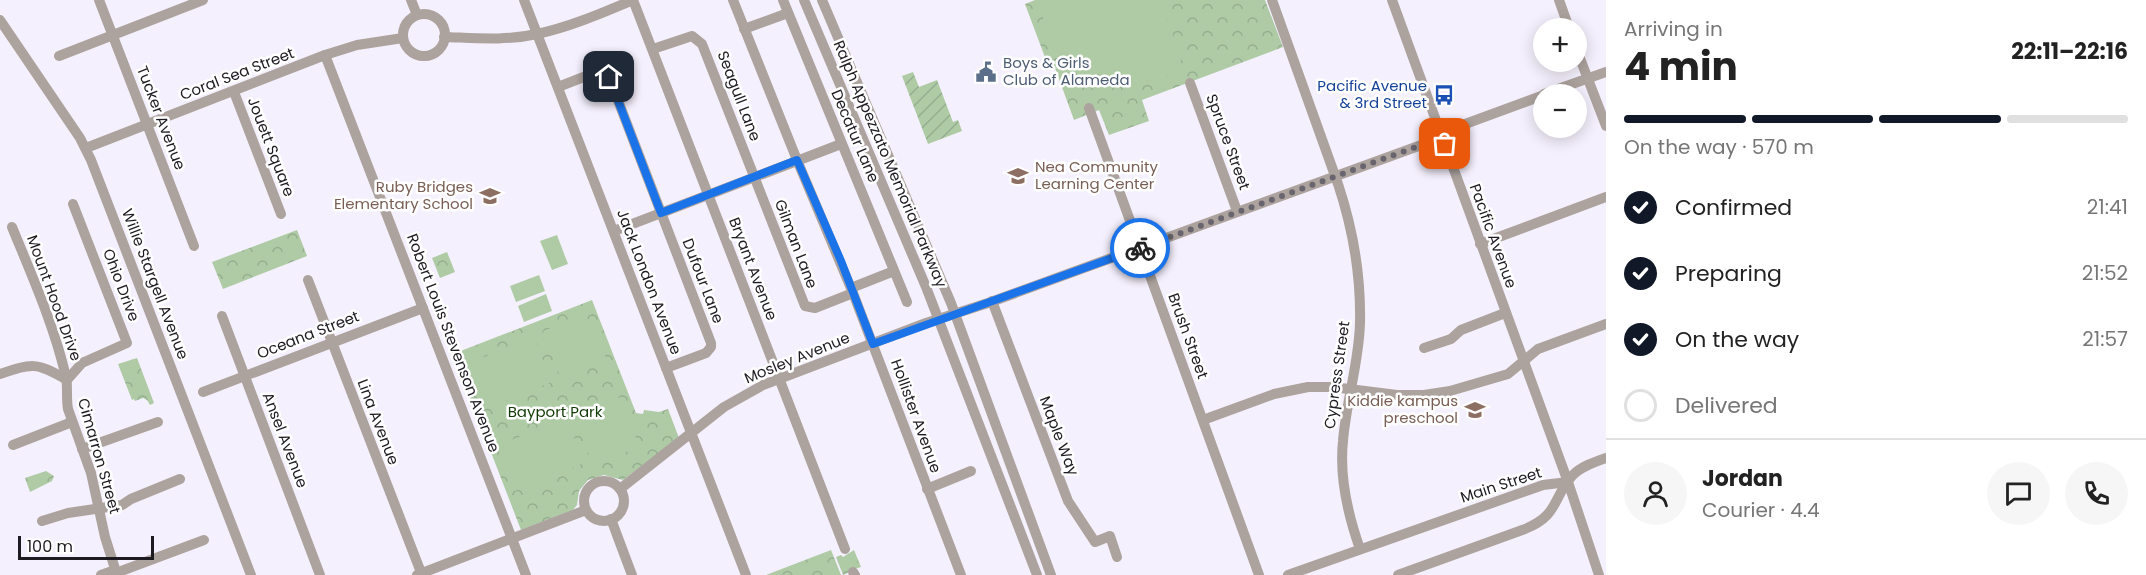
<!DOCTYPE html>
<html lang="en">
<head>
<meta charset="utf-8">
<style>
  :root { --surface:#fff; --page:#f6f6f6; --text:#222; --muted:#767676; --line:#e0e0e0; --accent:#111827 }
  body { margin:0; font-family:Poppins,sans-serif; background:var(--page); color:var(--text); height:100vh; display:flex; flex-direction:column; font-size:22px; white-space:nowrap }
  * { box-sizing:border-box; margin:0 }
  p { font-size:20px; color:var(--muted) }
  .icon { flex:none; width:33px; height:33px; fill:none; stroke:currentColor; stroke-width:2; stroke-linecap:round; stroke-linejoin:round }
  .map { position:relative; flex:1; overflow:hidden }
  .side { display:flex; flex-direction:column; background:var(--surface); width:540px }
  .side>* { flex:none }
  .controls { position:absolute; left:1533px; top:18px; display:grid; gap:12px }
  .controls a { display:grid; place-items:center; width:54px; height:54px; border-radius:50%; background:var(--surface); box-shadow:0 3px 15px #0003; font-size:30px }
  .scale { position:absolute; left:18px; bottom:15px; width:136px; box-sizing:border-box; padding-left:6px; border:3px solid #1d1a21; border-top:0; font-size:16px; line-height:21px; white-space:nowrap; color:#1d1a21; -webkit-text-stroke:4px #fff; paint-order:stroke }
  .pin { position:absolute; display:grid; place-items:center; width:51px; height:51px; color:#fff; margin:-26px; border-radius:12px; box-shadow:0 3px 9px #0006 }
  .courier { position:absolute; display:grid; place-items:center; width:60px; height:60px; margin:-30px; border:4px solid #1a73e8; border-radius:50%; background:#fff; color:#222; box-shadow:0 2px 8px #0007 }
  .head em { font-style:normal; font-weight:700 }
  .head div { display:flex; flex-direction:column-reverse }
  .head { display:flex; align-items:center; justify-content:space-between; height:102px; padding:0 18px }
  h1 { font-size:39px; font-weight:700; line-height:45px }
  .bar { display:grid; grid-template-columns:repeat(4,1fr); gap:9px 6px; align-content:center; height:72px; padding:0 18px }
  .bar i { height:8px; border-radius:4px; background:var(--line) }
  .bar .current { background:var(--accent) }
  .bar p { grid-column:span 4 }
  .line { display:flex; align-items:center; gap:15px; padding:0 18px; border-top:2px solid var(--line) }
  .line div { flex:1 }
  .round { display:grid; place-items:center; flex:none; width:63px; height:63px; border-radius:32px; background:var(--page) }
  ol { padding:0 18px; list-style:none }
  li { display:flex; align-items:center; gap:18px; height:66px }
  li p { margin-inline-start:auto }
  li .icon { padding:6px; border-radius:50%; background:var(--accent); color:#fff; stroke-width:4 }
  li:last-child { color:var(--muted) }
  li i { width:33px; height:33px; border:3px solid var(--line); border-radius:50% }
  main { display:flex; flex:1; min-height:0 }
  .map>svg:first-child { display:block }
</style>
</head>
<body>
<main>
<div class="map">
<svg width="1606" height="575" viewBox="0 0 1606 575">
  <defs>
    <pattern id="park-crowns" width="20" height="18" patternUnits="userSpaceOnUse" patternTransform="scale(1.5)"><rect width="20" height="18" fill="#aecba6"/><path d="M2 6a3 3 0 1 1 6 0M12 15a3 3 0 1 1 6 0" fill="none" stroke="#95ae8f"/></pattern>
    <pattern id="garden-furrows" width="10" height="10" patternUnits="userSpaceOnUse" patternTransform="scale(1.5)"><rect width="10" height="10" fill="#aecba6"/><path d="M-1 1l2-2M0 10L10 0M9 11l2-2" fill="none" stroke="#95ae8f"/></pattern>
  </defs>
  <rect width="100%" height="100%" fill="#f5f0fd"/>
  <g fill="url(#park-crowns)">
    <path d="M 1035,0 L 1265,0 L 1283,47 L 1142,100 L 1149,121 L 1109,135 L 1099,110 L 1074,120 L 1055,68 L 1049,68 L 1025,4 Z"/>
    <path d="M 297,230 L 307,256 L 223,289 L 212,262 Z"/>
    <path d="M 447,252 L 455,272 L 440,278 L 432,258 Z"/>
    <path d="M 592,300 L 636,413 L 643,414 L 644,410 L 659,412 L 668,409 L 679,438 L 623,480 L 604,475 L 588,480 L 579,491 L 577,505 L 573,510 L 521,530 L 453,354 Z"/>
    <path d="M 137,358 L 154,403 L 150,405 L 147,400 L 143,398 L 135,401 L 134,399 L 132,400 L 118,364 Z"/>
    <path d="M 46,471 L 54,476 L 52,481 L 30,492 L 25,478 Z"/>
    <path d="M 831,550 L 841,575 L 766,575 Z"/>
    <path d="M 854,550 L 861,567 L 848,571 L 848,573 L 843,575 L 836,557 L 841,555 L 843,557 Z"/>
  </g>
  <path fill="url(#garden-furrows)" d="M 913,72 L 919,87 L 937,80 L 953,122 L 958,120 L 962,131 L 928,144 L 902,76 Z"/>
  <g fill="#aecba6">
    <path d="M 1047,0 L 1159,0 L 1181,55 C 1182,67 1179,72 1168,76 C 1135,91 1073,73 1053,43 C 1046,31 1042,16 1040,3 Z"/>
    <path d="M 557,235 L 568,264 L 552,270 L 540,241 Z"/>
    <path d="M 539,275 L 545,291 L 516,302 L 510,286 Z"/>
    <path d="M 546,294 L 552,311 L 524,322 L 518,306 Z"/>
    <path d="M 583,316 L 592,321 L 607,361 L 561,379 L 543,331 Z"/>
    <path d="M 534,337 L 552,382 L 483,410 L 464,365 Z"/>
    <path d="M 621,397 L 637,441 L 632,450 L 592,464 L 574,413 Z"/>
    <path d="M 566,418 L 584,463 L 515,491 L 496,446 Z"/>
  </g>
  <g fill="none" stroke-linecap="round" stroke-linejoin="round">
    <g stroke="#ada39e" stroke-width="10">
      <path d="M 99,0 L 194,246"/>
      <path d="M 411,0 L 417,15"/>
      <path d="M 524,0 L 746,575"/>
      <path d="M 633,0 L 845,549"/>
      <path d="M 733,0 L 797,160 L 853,293 L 961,575"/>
      <path d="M 783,0 L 907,302"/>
      <path d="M 804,0 L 926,287 L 1037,575"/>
      <path d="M 822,0 L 951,303 L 1051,575"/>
      <path d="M 1272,0 L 1338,184 C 1353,229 1361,275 1360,323 C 1359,363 1346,402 1343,441 C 1339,478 1348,515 1360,549"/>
      <path d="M 1392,0 L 1568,482 L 1599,575"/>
      <path d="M 1559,0 L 1569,28"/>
      <circle cx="424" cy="35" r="21"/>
      <path d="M 0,20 L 80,138 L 91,160 L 251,575"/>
      <path d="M 744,29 L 788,13"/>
      <path d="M 444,37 C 475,38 506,41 537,34 C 570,27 602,13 633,0"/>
      <path d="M 1576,48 L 1606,126"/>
      <path d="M 653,49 L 692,36 L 702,44 L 805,306 L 815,308 L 853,293"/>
      <path d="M 325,55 L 526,575"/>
      <path d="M 59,56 L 203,0"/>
      <path d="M 1190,83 L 1237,211"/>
      <path d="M 558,87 L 599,71 L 604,72 L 609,77 L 711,343 L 711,347 L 706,353 L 666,368"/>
      <path d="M 234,92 L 281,214"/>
      <path d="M 1544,94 L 1606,72"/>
      <path d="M 1089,108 L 1259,575"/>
      <path d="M 86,148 L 325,55 L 357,45 L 403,38"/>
      <path d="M 12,227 C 32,276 54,325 66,377 C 68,387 66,398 68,409 L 91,473 L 105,537 L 117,575"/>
      <path d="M 614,231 L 841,144"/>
      <path d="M 1480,244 L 1606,197"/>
      <path d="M 308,280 L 422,575"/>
      <path d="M 851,288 L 894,271"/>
      <path d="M 992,301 L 1068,501 L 1095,542 L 1110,536 L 1117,557"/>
      <path d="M 222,316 L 320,575"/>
      <path d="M 1424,348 L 1451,339 L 1461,330 L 1505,313"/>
      <path d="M 0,374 C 33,363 36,362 67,380"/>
      <path d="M 67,380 L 82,363 L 127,343 L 73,204"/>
      <path d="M 203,392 L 423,308"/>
      <path d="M 1203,420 L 1274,394 L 1308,387 L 1333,387 L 1397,395 L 1424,395 L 1450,391 L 1508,374 L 1538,349 L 1606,324"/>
      <path d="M 13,445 L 72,422"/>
      <path d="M 82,449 L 158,422"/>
      <circle cx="604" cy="501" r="20"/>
      <path d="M 620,489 L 724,407 L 763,385 L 926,323 L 988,303 L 1424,144 L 1457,127 L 1544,95"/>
      <path d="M 927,489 L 971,471"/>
      <path d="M 611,519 L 632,575"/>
      <path d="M 42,521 L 68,513 L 122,505 L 131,499 L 180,479"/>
      <path d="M 853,572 L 855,575"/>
      <path d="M 116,573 L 204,540"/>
      <path d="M 101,575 L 115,570"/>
      <path d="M 417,575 L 586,510"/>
      <path d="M 1288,575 L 1543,485 L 1568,482"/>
      <path d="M 1398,575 L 1525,529 C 1559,515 1552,499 1572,476 C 1580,467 1594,462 1606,458"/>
    </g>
  </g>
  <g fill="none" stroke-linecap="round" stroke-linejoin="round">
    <path stroke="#69656e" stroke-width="6" stroke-dasharray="0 10.8" d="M 1140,248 L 1424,144 L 1441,135 L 1445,144"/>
    <path stroke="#1a73e8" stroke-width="8" d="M 609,77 L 661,213 L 797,160 L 841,261 L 873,344 L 1140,248"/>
  </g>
  <defs>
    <g id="civic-bare" transform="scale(1.62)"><path d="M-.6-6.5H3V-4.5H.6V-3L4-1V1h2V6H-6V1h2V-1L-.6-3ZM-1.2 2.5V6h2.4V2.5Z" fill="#5c6f8a" stroke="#fff" stroke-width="2.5" paint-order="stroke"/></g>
    <g id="bus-bare" transform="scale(1.62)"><path d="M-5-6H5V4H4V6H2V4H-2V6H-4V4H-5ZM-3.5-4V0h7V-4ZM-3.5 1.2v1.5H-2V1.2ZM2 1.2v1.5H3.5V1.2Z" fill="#1a4fb4" stroke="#fff" stroke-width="2.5" paint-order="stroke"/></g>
    <g id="school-bare" transform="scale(1.62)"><path d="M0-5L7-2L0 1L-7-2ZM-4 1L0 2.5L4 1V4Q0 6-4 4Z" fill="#8d6e63" stroke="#fff" stroke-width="2.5" paint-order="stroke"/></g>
  </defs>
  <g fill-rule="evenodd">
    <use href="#civic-bare" x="986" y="72"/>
    <use href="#bus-bare" x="1444" y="95"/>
    <use href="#school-bare" x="1018" y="176"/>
    <use href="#school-bare" x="490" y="196"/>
    <use href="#school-bare" x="1475" y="410"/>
  </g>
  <g text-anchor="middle" stroke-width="5" stroke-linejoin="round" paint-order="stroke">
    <g font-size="15" fill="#4e5e75" stroke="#fff" text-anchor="start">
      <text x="1003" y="68">Boys &amp; Girls<tspan x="1003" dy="17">Club of Alameda</tspan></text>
    </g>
    <g font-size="15" fill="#1d1a21" stroke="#fff">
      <text transform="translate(237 74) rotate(-21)" y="5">Coral Sea Street</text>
      <text transform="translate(739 96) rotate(69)" y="5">Seagull Lane</text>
      <text transform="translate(161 118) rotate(69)" y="5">Tucker Avenue</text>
      <text transform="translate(855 136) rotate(67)" y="5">Decatur Lane</text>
      <text transform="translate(1228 142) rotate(70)" y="5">Spruce Street</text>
      <text transform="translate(271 147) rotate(69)" y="5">Jouett Square</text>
      <text transform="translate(890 164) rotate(67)" y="5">Ralph Appezzato Memorial Parkway</text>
      <text transform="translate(1493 236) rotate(70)" y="5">Pacific Avenue</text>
      <text transform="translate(796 244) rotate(69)" y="5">Gilman Lane</text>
      <text transform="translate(753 269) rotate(69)" y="5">Bryant Avenue</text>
      <text transform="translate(703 281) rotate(69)" y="5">Dufour Lane</text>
      <text transform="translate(649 282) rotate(69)" y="5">Jack London Avenue</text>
      <text transform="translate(155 284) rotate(69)" y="5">Willie Stargell Avenue</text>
      <text transform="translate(121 285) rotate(69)" y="5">Ohio Drive</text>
      <text transform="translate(54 298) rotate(70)" y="5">Mount Hood Drive</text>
      <text transform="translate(308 335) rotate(-21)" y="5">Oceana Street</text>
      <text transform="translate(1188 336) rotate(70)" y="5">Brush Street</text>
      <text transform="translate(453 343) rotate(69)" y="5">Robert Louis Stevenson Avenue</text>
      <text transform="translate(797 358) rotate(-22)" y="5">Mosley Avenue</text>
      <text transform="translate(1337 375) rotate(-82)" y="5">Cypress Street</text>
      <text transform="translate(916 416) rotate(70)" y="5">Hollister Avenue</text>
      <text transform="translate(378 422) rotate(69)" y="5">Lina Avenue</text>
      <text transform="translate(1059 436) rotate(69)" y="5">Maple Way</text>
      <text transform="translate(285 440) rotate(69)" y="5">Ansel Avenue</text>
      <text transform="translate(99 456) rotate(74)" y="5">Cimarron Street</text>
      <text transform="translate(1501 485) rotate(-18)" y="5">Main Street</text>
    </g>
    <g font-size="15" fill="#164399" stroke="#fff" text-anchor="end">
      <text x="1427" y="91">Pacific Avenue<tspan x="1427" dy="17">&amp; 3rd Street</tspan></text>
    </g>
    <g font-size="15" fill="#785e54" stroke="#fff" text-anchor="end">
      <text x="1035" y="172" text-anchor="start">Nea Community<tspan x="1035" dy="17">Learning Center</tspan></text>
      <text x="473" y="192">Ruby Bridges<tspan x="473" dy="17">Elementary School</tspan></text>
      <text x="1458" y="406">Kiddie kampus<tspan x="1458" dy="17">preschool</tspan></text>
    </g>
    <g font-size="15" fill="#123c05" stroke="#fff">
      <text x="555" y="417">Bayport Park</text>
    </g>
  </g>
</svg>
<div class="controls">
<a>+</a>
<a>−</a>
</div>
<div class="scale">100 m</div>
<div class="pin" style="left:1445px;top:144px;background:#ea580c"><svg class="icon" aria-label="bag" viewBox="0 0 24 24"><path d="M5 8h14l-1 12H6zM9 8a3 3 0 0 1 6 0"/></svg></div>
<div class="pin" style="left:609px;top:77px;background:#1f2937"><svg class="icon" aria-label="home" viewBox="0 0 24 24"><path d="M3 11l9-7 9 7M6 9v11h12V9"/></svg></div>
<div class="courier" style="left:1140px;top:248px"><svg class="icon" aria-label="bike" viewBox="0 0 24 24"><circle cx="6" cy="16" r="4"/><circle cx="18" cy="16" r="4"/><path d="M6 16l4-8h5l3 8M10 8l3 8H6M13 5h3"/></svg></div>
</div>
<section class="side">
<div class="head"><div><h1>4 min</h1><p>Arriving in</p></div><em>22:11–22:16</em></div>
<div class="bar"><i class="current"></i><i class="current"></i><i class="current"></i><i></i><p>On the way · 570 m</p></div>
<ol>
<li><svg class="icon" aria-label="check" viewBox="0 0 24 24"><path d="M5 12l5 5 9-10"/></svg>Confirmed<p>21:41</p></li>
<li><svg class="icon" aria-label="check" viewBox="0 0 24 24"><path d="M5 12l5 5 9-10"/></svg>Preparing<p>21:52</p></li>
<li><svg class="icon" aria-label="check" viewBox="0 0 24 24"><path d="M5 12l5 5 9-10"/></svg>On the way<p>21:57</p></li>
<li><i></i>Delivered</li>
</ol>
<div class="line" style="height:108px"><a class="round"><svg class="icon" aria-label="person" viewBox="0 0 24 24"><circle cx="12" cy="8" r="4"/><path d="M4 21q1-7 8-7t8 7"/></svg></a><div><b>Jordan</b><p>Courier · 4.4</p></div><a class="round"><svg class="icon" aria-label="chat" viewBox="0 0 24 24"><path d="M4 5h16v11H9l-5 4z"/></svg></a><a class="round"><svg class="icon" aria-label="phone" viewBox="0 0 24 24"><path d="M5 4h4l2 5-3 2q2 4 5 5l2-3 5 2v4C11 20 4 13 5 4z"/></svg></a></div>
</section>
</main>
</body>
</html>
